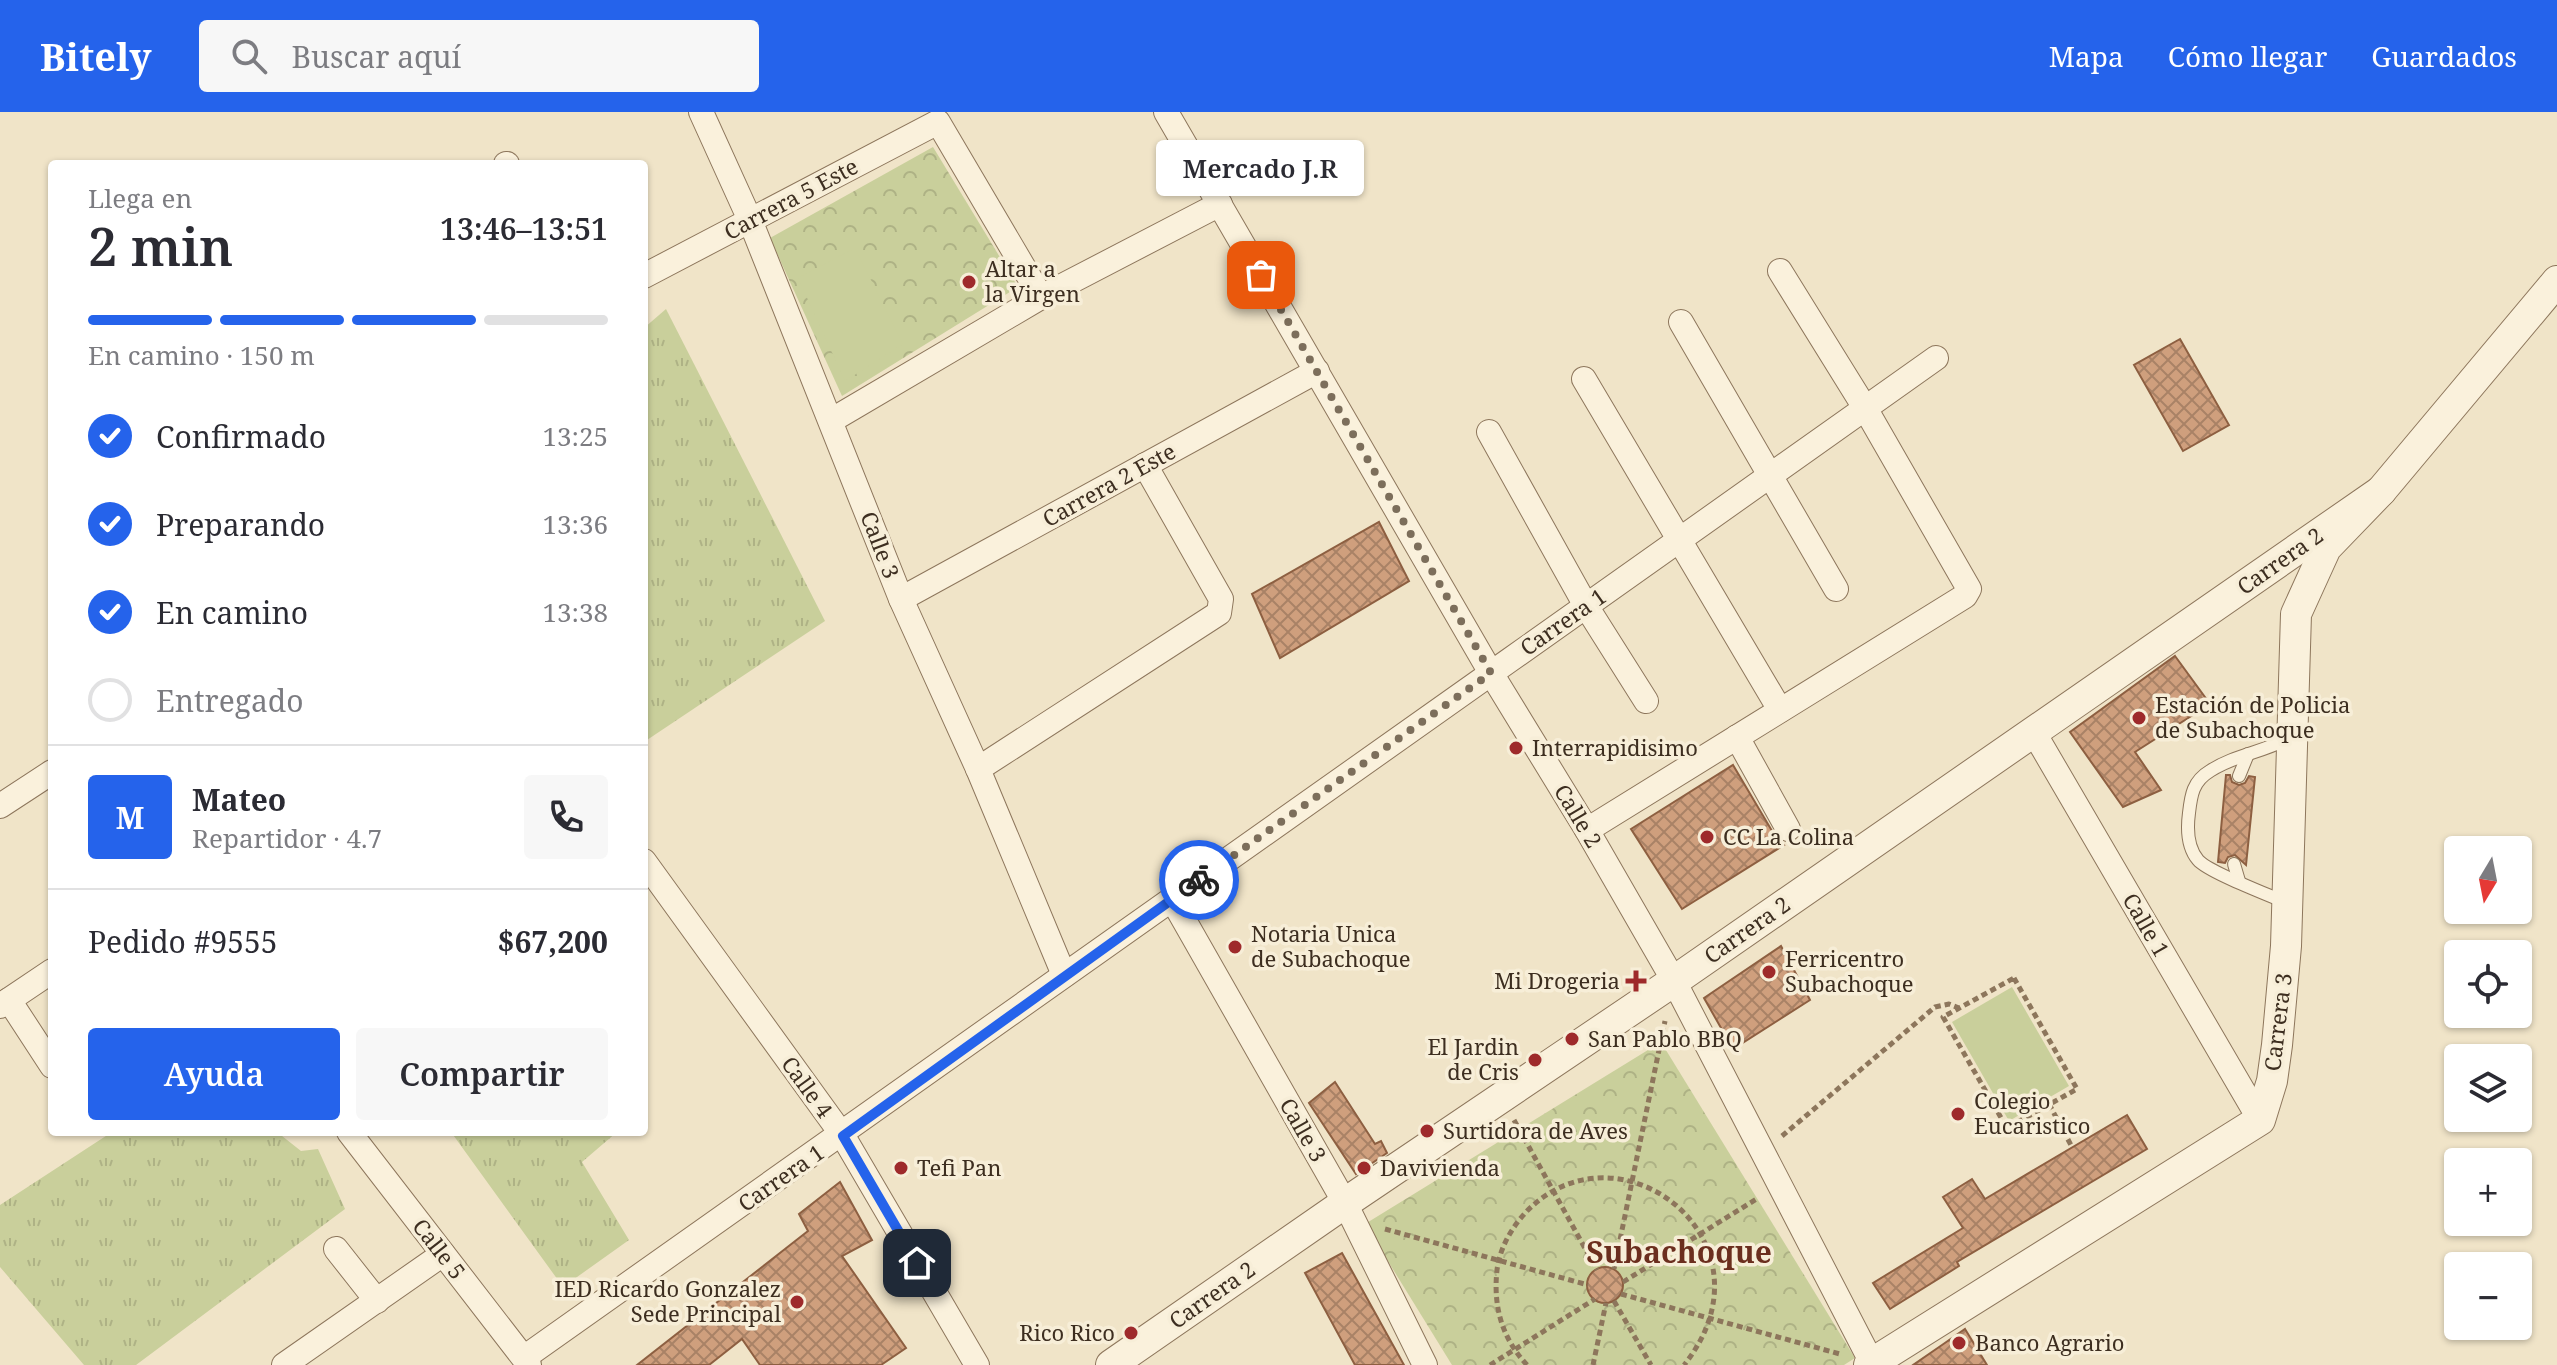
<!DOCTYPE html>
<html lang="es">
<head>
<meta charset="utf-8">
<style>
  :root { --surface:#fff; --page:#f7f7f7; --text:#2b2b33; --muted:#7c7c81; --line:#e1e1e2; --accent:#2563eb }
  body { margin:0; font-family:"Noto Serif",serif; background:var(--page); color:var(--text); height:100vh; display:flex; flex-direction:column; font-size:30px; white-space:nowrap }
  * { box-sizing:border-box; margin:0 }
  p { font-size:26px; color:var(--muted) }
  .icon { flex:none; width:44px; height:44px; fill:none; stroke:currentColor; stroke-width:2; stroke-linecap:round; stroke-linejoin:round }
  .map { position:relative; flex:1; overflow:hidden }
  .sheet { position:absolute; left:48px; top:48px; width:600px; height:976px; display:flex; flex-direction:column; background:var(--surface); border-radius:8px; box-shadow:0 2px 6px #0004 }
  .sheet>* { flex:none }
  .needle { width:52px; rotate:190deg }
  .buttons { position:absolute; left:2444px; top:724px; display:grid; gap:16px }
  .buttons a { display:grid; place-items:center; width:88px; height:88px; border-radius:8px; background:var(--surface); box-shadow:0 2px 6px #0004; font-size:40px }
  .pin { position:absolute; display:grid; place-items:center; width:68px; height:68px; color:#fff; margin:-34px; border-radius:16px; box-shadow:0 4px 12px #0006 }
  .courier { position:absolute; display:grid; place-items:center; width:80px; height:80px; margin:-40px; border:6px solid #2563eb; border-radius:50%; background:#fff; color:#222; box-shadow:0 2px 10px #0007 }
  .bubble { position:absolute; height:56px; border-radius:8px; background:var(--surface); box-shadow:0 2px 6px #0004; font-size:26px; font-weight:600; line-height:56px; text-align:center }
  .overview em { font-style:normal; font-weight:600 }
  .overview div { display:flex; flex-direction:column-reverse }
  .overview { display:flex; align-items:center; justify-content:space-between; height:136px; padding:0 40px }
  h1 { font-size:52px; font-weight:600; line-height:60px }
  .bar { display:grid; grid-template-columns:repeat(4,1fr); gap:12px 8px; align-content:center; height:96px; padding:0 40px }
  .bar i { height:10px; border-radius:6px; background:var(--line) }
  .bar .on { background:var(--accent) }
  .bar p { grid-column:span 4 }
  .line { display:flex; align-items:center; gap:20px; padding:0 40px; border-top:2px solid var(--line) }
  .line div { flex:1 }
  .round { display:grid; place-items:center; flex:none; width:84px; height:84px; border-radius:8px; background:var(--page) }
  ol { padding:0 40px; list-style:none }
  li { display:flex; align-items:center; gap:24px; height:88px }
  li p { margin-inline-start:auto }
  li .icon { padding:8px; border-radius:50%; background:var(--accent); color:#fff; stroke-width:4 }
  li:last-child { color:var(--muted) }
  li i { width:44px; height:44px; border:4px solid var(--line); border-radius:50% }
  .action { display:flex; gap:16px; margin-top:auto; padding:16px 40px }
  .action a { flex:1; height:92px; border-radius:8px; background:var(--accent); color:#fff; font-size:32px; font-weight:600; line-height:92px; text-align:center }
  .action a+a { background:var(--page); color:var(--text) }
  header { display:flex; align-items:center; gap:48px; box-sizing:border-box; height:112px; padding:0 40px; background:var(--accent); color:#fff }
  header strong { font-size:38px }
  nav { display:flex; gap:44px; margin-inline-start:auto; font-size:28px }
  .search { width:560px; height:72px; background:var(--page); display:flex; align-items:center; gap:20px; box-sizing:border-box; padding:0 28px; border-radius:8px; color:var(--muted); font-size:30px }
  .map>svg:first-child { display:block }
</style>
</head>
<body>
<header>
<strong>Bitely</strong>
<div class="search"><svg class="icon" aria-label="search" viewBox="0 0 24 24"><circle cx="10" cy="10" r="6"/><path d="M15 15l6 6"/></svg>Buscar aquí</div>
<nav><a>Mapa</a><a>Cómo llegar</a><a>Guardados</a></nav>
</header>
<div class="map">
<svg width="2557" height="1253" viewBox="0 0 2557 1253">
  <defs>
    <pattern id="grass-tufts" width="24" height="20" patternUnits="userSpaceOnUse" patternTransform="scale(2)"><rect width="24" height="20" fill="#c9cf9b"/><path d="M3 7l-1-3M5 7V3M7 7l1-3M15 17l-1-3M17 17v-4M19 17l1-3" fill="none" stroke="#aeb285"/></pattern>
    <pattern id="park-crowns" width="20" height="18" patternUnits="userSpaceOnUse" patternTransform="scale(2)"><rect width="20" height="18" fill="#c9cf9b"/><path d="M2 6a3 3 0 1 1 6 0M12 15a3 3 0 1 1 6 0" fill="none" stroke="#aeb285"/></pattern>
    <pattern id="building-cross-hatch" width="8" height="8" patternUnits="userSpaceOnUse" patternTransform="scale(2)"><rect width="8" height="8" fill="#cf9f7d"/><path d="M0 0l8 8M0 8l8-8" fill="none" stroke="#a98266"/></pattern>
  </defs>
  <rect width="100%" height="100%" fill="#f0e4c8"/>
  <g fill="url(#grass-tufts)">
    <path d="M 666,197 L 825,509 L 644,630 L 644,216 Z"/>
    <path d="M 112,1020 L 277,1020 L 301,1039 L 318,1037 L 345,1097 L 136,1253 L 84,1253 L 0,1155 L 0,1093 Z"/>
    <path d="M 451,1020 L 617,1020 L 582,1050 L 629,1128 L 563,1175 Z"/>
  </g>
  <g fill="url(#park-crowns)">
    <path d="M 933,35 L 1018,175 L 842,284 L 770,126 Z"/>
    <path d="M 1661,930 L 1855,1246 L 1844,1253 L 1452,1253 L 1365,1112 Z"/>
  </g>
  <g fill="#c9cf9b">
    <path d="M 855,136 L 903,232 L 845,269 L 798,166 Z"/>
    <path d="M 2012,875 L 2069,974 L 2009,1009 L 1952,910 Z"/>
  </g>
  <g fill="url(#building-cross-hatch)" stroke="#8d5f41" stroke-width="2">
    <path d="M 2180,227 L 2229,313 L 2183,339 L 2134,253 Z"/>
    <path d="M 1379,410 L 1409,469 L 1280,546 L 1252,482 Z"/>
    <path d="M 2175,544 L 2210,592 L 2135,640 L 2161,678 L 2123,695 L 2070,620 Z"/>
    <path d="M 1733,653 L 1775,724 L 1784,733 L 1682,797 L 1631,717 Z"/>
    <path d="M 2226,663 L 2230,663 L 2232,670 L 2239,673 L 2245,671 L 2249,664 L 2255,665 L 2246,753 L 2235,743 L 2228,745 L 2225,751 L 2218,750 Z"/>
    <path d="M 1781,834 L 1810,888 L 1733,937 L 1704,886 Z"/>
    <path d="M 1335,970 L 1375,1032 L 1381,1029 L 1387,1041 L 1356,1062 L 1309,991 Z"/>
    <path d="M 2127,1003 L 2147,1037 L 1957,1150 L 1959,1154 L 1890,1197 L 1873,1171 L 1963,1116 L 1943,1085 L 1972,1067 L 1985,1087 Z"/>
    <path d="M 840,1070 L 872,1128 L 842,1144 L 906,1236 L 881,1253 L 760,1253 L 742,1227 L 709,1253 L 637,1253 L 808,1119 L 799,1102 Z"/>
    <path d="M 1342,1141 L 1404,1253 L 1355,1253 L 1305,1161 Z"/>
    <circle cx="1605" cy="1173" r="18"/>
    <path d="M 1965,1217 L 1987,1253 L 1913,1253 L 1942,1233 Z"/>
  </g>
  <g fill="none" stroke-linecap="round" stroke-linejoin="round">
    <g stroke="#8d765c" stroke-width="14">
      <g id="service">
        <path d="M 2239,664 L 2248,642"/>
        <path d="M 2234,752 L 2239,769"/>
        <path d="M 2287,791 C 2269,783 2208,760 2198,748 C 2187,735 2187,716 2189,701 C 2191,683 2193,669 2210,659 C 2234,643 2264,640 2289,626"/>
      </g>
    </g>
    <g stroke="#8d765c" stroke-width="26">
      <g id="minor">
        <path d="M 701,0 L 750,108 L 901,487 L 978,657 L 1064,863"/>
        <path d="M 1166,0 L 1491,561 L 1587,718 L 1674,869 L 1873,1253"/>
        <path d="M 506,52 L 507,52"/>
        <path d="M 644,164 L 938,10 L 1041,185"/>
        <path d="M 1681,210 L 1836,477"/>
        <path d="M 1584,267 L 1780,598"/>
        <path d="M 832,308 L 1041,185 L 1220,92"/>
        <path d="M 1489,320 L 1586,494 L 1646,589"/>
        <path d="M 901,487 L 1317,259"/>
        <path d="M 2033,619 L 2260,1008"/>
        <path d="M 1737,625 L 1788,717"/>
        <path d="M 978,657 L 1219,501 L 1221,487 L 1145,353"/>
        <path d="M 0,694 L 52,660"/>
        <path d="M 1587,718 L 1965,484 L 1969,477 L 1865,296 L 1780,159"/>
        <path d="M 644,749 L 843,1024 L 977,1253"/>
        <path d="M 1172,787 L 1345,1091 L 1425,1253"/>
        <path d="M 9,888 L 52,954"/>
        <path d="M 0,894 L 52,859"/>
        <path d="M 349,1020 L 529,1253"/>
        <path d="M 336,1137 L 377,1189"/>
        <path d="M 525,1245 C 998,915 1465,578 1936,246"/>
        <path d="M 284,1253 L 443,1142"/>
      </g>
    </g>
    <g stroke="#8d765c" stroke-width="32">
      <g id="tertiary">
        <path d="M 1111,1253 L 1345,1091 L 1674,869 L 2381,379"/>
        <path d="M 1869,1253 L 2260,1008 L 2272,969 L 2277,933 L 2286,834 L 2296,502 L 2326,436 L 2381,379 L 2557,169"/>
      </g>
    </g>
    <g stroke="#8d765c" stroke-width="5" stroke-dasharray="6 4" stroke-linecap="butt">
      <path d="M 2014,866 L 2077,977 L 2007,1016 L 1943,905 Z"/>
      <path d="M 2049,992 L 2072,1035"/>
      <path d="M 1514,1008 L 1597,1158"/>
      <path d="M 1782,1024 L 1935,895 L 1949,892 L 1959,896"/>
      <path d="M 1385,1117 L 1588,1173"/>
      <path d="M 1614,1157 L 1665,909"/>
      <path d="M 1623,1170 L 1758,1086"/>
      <path d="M 1621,1182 L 1840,1242"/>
      <path d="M 1614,1189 L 1651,1253"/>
      <path d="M 1490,1253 L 1595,1187"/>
      <path d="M 1527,1253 C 1502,1226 1493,1195 1497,1158 C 1500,1135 1512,1115 1527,1099 C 1621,1004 1782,1131 1684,1253"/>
      <path d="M 1593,1253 L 1606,1191"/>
    </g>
    <use href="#service" stroke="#faf1dc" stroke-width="12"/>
    <use href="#minor" stroke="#faf1dc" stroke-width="24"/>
    <use href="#tertiary" stroke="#faf1dc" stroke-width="30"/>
  </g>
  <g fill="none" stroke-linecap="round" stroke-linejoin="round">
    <path stroke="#7c6e5b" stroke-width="8" stroke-dasharray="0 14.4" d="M 1199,768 L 1491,561 L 1261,163"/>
    <path stroke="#2563eb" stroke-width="10" d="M 917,1151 L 843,1024 L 1199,768"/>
  </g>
  <g fill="#9e2a2b" stroke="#f7eed8" stroke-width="3">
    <circle cx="969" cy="170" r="8"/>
    <circle cx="2139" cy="606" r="8"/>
    <circle cx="1516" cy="636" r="8"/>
    <circle cx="1707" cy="725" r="8"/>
    <circle cx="1235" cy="835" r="8"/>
    <circle cx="1769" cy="860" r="8"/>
    <path d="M1632 857h8v8h8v8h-8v8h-8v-8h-8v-8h8z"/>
    <circle cx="1572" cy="927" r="8"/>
    <circle cx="1535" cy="948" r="8"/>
    <circle cx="1958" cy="1002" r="8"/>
    <circle cx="1427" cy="1019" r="8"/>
    <circle cx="901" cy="1056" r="8"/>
    <circle cx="1364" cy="1056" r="8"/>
    <circle cx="797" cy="1190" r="8"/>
    <circle cx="1131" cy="1221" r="8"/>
    <circle cx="1959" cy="1231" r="8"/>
  </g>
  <g text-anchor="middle" stroke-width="7" stroke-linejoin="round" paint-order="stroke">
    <g font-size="22" fill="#3d2e20" stroke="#f7eed8">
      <text transform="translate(791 87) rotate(-28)" y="8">Carrera 5 Este</text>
      <text transform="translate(1109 373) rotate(-29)" y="8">Carrera 2 Este</text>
      <text transform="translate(880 433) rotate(69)" y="8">Calle 3</text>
      <text transform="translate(2280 449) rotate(-35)" y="8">Carrera 2</text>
      <text transform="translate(1563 510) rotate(-35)" y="8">Carrera 1</text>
      <text transform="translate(1578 704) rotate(59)" y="8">Calle 2</text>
      <text transform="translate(2146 813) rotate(60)" y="8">Calle 1</text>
      <text transform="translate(1747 818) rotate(-35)" y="8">Carrera 2</text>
      <text transform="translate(2278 910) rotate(-83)" y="8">Carrera 3</text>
      <text transform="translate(807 975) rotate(54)" y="8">Calle 4</text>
      <text transform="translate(1303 1018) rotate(60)" y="8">Calle 3</text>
      <text transform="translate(781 1066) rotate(-35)" y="8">Carrera 1</text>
      <text transform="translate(439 1137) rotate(52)" y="8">Calle 5</text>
      <text transform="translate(1212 1183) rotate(-35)" y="8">Carrera 2</text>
    </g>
    <g font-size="22" fill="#3d2e20" stroke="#f7eed8" text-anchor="start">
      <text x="985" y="165">Altar a<tspan x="985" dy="25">la Virgen</tspan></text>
      <text x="2155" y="601">Estación de Policia<tspan x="2155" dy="25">de Subachoque</tspan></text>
      <text x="1532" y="644">Interrapidisimo</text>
      <text x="1723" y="733">CC La Colina</text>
      <text x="1251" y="830">Notaria Unica<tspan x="1251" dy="25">de Subachoque</tspan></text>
      <text x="1785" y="855">Ferricentro<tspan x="1785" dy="25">Subachoque</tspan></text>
      <text x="1620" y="877" text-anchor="end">Mi Drogeria</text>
      <text x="1588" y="935">San Pablo BBQ</text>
      <text x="1519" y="943" text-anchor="end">El Jardin<tspan x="1519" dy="25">de Cris</tspan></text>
      <text x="1974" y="997">Colegio<tspan x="1974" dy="25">Eucaristico</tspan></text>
      <text x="1443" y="1027">Surtidora de Aves</text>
      <text x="917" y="1064">Tefi Pan</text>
      <text x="1380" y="1064">Davivienda</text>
      <text x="781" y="1185" text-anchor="end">IED Ricardo Gonzalez<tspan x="781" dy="25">Sede Principal</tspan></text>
      <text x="1115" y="1229" text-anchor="end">Rico Rico</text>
      <text x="1975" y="1239">Banco Agrario</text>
    </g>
    <g font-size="30" font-weight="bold" fill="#6b2e1e" stroke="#f7eed8">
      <text x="1679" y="1151">Subachoque</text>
    </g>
  </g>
</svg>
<div class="buttons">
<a><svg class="needle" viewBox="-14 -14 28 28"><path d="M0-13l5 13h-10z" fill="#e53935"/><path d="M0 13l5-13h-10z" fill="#7c7c81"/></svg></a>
<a><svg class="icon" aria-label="locate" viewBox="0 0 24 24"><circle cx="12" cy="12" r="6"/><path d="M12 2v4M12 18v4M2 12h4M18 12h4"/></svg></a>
<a><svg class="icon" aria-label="layers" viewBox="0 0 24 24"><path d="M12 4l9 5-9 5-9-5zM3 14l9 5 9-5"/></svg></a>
<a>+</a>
<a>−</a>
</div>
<div class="pin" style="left:1261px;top:163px;background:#ea580c"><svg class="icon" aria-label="bag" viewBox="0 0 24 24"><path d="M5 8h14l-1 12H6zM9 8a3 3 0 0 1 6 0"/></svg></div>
<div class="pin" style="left:917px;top:1151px;background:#1f2937"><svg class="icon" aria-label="home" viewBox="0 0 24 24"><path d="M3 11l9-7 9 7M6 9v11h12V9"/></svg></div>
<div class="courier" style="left:1199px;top:768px"><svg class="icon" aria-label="bike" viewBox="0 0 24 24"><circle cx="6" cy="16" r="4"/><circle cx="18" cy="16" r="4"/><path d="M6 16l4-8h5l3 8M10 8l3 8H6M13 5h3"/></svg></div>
<div class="bubble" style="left:1156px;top:28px;width:208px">Mercado J.R</div>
<section class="sheet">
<div class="overview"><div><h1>2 min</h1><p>Llega en</p></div><em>13:46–13:51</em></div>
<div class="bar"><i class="on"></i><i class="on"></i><i class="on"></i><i></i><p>En camino · 150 m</p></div>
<ol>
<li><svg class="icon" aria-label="check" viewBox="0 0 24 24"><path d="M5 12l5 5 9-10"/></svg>Confirmado<p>13:25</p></li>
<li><svg class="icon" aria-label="check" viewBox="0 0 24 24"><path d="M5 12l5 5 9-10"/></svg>Preparando<p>13:36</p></li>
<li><svg class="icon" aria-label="check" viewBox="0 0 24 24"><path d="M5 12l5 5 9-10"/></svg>En camino<p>13:38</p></li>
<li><i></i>Entregado</li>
</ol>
<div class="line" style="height:144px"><b class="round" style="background:var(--accent);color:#fff">M</b><div><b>Mateo</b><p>Repartidor · 4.7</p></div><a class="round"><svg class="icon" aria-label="phone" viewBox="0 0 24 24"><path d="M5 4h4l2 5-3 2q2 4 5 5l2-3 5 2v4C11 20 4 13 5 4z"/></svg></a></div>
<div class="line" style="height:104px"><div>Pedido #9555</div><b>$67,200</b></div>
<div class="action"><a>Ayuda</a><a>Compartir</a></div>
</section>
</div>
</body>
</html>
